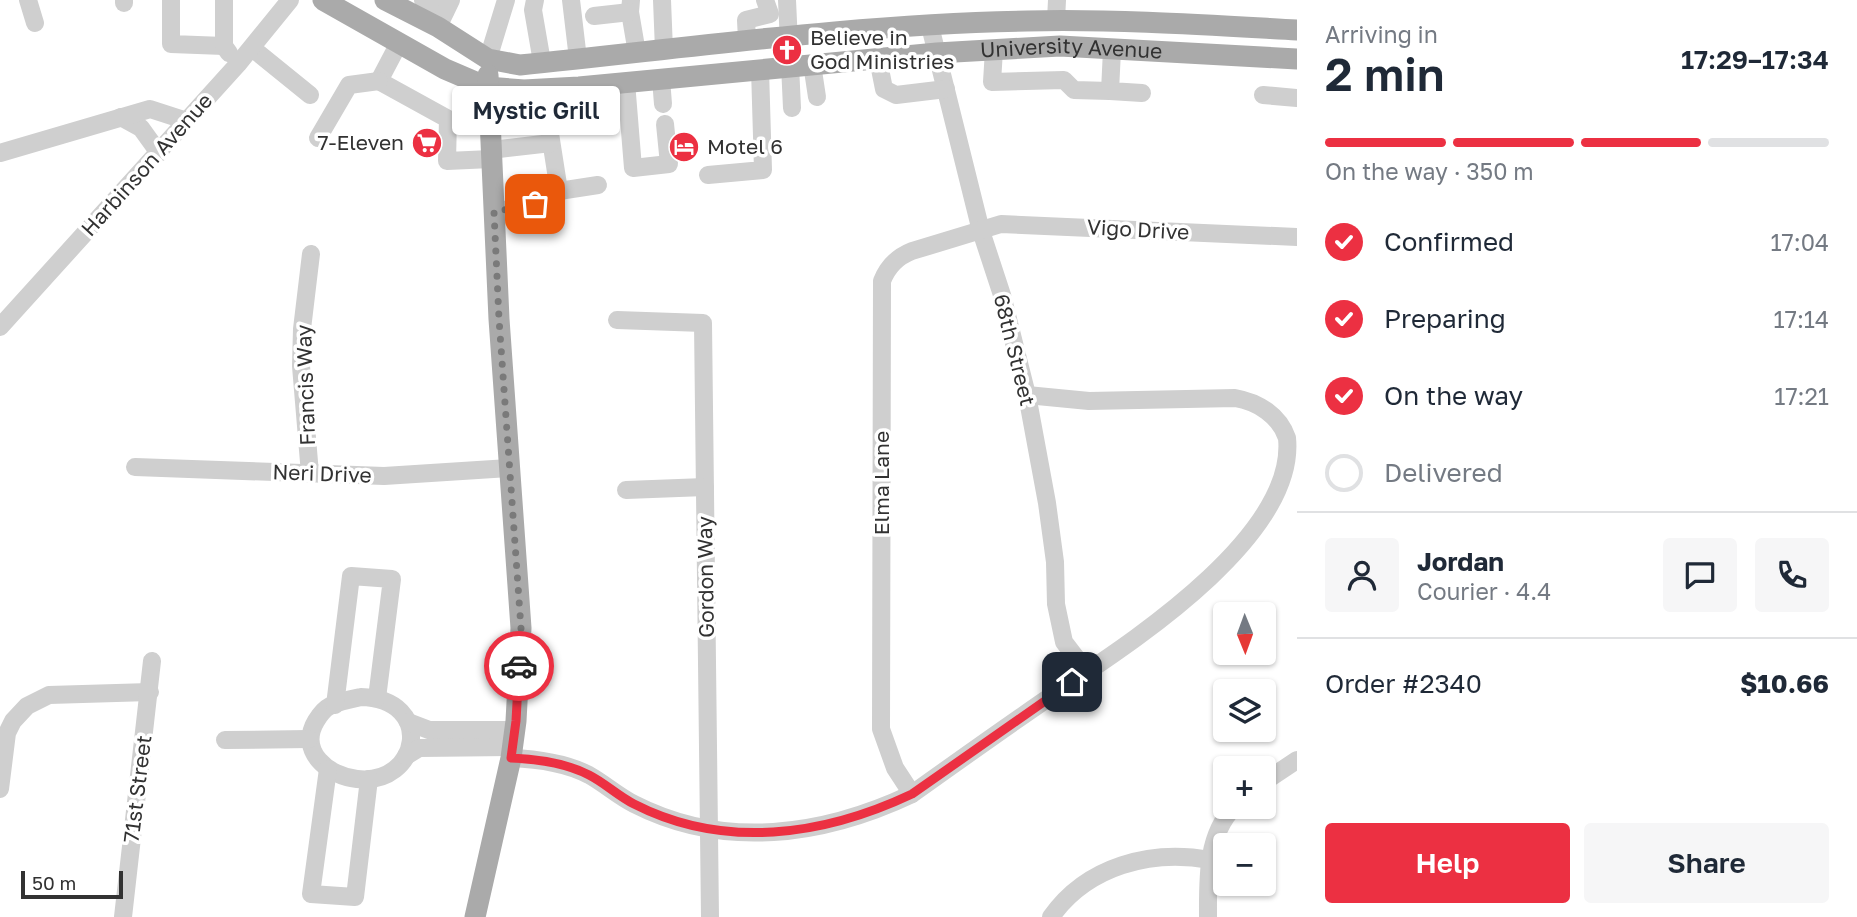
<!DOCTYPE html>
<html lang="en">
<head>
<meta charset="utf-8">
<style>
  :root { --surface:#fff; --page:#f6f6f7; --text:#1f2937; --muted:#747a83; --line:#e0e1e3; --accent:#ec3042 }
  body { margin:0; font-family:"Golos Text",sans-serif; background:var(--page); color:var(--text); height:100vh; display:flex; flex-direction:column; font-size:26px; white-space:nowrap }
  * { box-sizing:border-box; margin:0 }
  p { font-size:23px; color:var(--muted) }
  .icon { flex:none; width:38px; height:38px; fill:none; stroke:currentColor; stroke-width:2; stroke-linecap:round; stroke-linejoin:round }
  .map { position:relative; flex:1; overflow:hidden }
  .side { display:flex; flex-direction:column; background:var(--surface); width:560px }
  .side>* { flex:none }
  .needle { width:46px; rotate:179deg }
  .fabs { position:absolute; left:1213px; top:602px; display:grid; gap:14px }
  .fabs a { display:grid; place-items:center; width:63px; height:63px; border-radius:7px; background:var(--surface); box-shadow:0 2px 5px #0004; font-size:35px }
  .scale { position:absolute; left:21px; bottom:18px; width:102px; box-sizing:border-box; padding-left:7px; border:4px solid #323232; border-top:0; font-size:19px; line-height:24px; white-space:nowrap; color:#323232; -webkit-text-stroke:5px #fff; paint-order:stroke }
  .pin { position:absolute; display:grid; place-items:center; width:60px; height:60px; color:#fff; margin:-30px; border-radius:14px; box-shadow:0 4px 10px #0006 }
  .courier { position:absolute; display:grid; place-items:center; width:70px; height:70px; margin:-35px; border:5px solid #ec3042; border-radius:50%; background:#fff; color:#222; box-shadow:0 2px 9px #0007 }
  .bubble { position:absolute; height:49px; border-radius:7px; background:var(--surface); box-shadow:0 2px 5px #0004; font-size:23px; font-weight:600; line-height:49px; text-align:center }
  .summary em { font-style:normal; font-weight:600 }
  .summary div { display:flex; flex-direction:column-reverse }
  .summary { display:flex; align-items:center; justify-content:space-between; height:119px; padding:0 28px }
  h1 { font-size:46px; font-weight:600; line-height:52px }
  .bar { display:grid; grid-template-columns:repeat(4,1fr); gap:10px 7px; align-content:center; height:84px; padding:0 28px }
  .bar i { height:9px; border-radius:5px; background:var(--line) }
  .bar .current { background:var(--accent) }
  .bar p { grid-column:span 4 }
  .line { display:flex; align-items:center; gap:18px; padding:0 28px; border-top:2px solid var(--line) }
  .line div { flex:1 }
  .round { display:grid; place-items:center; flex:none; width:74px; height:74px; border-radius:7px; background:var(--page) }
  ol { padding:0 28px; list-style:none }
  li { display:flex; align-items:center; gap:21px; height:77px }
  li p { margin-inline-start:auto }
  li .icon { padding:7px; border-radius:50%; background:var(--accent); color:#fff; stroke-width:4 }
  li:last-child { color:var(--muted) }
  li i { width:38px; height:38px; border:4px solid var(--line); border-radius:50% }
  .action { display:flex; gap:14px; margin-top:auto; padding:14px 28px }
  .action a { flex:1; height:80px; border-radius:7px; background:var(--accent); color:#fff; font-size:28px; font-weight:600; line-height:80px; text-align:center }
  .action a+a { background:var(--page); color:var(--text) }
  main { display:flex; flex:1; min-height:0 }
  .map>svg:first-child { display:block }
</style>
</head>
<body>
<main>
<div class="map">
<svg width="1297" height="917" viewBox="0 0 1297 917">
  <rect width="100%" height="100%" fill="#fff"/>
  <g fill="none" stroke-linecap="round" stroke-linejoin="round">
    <g stroke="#cfcfcf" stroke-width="18">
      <path d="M 28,0 L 35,23"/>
      <path d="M 124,0 L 124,3"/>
      <path d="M 171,0 L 171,44 L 224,46"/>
      <path d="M 224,0 L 224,46 L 229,53"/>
      <path d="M 423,0 L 445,12"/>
      <path d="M 535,0 L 533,10 L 542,62"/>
      <path d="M 571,0 L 578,59"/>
      <path d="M 631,0 L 630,12 L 637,53"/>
      <path d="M 662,0 L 664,50"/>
      <path d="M 787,0 L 792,108"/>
      <path d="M 594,16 L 630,12"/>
      <path d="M 1056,20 L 1057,0"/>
      <path d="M 930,26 L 981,231 L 1002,295 L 1027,395 L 1047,503 L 1055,562 L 1056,604 L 1064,642 L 1087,672"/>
      <path d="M 438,27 L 451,0"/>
      <path d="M 747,40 L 746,20 L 770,14 L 765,0"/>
      <path d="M 399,43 L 379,81 L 448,119 L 447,161 L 491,159"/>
      <path d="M 252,48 L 310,95"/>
      <path d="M 994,50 L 992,82 L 1064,80 L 1074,90 L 1110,91"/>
      <path d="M 1112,50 L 1110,91 L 1142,93"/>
      <path d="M 488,59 L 506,0"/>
      <path d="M 878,59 L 884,89 L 896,95 L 946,89"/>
      <path d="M 812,64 L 817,97"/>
      <path d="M 661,79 L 663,104"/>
      <path d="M 626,82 L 633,168 L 669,164 L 665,124"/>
      <path d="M 543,89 L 559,191 L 598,185"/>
      <path d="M 1263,95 L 1297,98"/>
      <path d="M 121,117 L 141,128 L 159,153"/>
      <path d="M 318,138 L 349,85 L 379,81"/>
      <path d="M 491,150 L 551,143"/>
      <path d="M 0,153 L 150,109 L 187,121"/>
      <path d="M 708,175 L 763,170 L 760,69"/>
      <path d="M 494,212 L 555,200 L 559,191"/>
      <path d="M 617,320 L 703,323 L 710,917"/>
      <path d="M 0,327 L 238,64 L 290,0"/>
      <path d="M 135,467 L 384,476 L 509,468"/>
      <path d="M 310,474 L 301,366 L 302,329 L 311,254"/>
      <path d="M 626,490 L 705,487"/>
      <path d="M 361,697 C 436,699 420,786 357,779 C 328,776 298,751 316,721 C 319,716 324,709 330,706 C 340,701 351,699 361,697 Z"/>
      <path d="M 335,705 L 351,576 L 392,579 L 377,698"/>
      <path d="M 408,722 L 429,730 L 515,730"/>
      <path d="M 225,740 L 309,739"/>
      <path d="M 406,756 L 419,748 L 513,747"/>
      <path d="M 511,758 C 537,759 566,763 589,775 C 605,784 618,796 634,804 C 724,850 823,836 912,794 C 961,759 1010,724 1060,690 C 1127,645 1297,537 1287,438 C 1279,415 1258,402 1235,398 L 1089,401 L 1027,395"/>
      <path d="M 328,769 L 311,894 L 355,897 L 369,779"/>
      <path d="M 1264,782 L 1297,760"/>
      <path d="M 0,789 L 7,733 L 13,721 L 27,706 L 49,695 L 150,692"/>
      <path d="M 912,794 L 895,768 L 881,729 L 882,281 C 888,266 897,257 912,251 L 1001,224 L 1297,237"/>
      <path d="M 123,917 L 152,661"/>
      <path d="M 1051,917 C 1087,866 1151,849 1210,860"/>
      <path d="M 1208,917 C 1208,880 1206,836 1234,807"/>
    </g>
    <g stroke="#aaa" stroke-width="21">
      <path id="s1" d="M 323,0 L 445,69 L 487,87 L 524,90 L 579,87 L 937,53 L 1060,46 L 1297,59"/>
      <path d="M 385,0 L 438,27 L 488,59 L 520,65 C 688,48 857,24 1027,21 C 1117,19 1207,25 1297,30"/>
      <path d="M 475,917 L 511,758 L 516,721 L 521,628 L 499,319 L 488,75"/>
    </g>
  </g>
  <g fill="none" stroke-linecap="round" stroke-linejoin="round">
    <path stroke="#7a7a7a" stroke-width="7" stroke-dasharray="0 12.6" d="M 519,666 L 521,628 L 499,319 L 494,212 L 535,204"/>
    <path stroke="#ec3042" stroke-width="9" d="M 519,666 L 516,721 L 511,758 C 537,759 566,763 589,775 C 605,783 618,796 634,804 C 724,850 823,836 912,794 L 1072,682"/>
  </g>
  <defs>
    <g id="church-disc" transform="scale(1.575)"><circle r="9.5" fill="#ec3042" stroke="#fff"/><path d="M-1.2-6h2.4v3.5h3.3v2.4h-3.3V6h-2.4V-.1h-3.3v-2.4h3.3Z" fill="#fff"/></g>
    <g id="supermarket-disc" transform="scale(1.575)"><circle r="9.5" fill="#ec3042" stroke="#fff"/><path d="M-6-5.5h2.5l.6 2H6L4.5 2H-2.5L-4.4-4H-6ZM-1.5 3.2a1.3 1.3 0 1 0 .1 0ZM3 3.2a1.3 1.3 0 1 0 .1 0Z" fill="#fff"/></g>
    <g id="hotel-disc" transform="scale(1.575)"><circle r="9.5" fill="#ec3042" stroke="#fff"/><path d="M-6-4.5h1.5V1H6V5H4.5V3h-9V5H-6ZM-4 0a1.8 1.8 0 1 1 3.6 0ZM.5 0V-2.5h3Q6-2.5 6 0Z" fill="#fff"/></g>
  </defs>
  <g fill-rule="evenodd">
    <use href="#church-disc" x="787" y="50"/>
    <use href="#supermarket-disc" x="427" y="143"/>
    <use href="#hotel-disc" x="684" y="147"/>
  </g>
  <g text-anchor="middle" stroke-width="7" stroke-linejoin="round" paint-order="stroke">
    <g font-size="21" fill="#323232" stroke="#fff" text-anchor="start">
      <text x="810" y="45">Believe in<tspan x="810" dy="24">God Ministries</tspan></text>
      <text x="404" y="150" text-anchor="end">7-Eleven</text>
      <text x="707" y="154">Motel 6</text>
    </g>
    <g font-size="21" fill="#323232" stroke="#fff">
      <text dy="7" stroke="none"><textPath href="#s1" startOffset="772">University Avenue</textPath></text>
      <text transform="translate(147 165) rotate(-48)" y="7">Harbinson Avenue</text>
      <text transform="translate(1138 230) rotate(3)" y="7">Vigo Drive</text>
      <text transform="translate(1014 350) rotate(76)" y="7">68th Street</text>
      <text transform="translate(306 385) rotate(-92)" y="7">Francis Way</text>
      <text transform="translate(322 474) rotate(2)" y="7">Neri Drive</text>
      <text transform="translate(882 483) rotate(-90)" y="7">Elma Lane</text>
      <text transform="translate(706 577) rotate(-91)" y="7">Gordon Way</text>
      <text transform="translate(138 789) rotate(-83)" y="7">71st Street</text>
    </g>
  </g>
</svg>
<div class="fabs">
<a><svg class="needle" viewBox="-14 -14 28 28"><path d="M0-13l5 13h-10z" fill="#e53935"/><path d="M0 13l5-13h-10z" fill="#747a83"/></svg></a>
<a><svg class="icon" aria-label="layers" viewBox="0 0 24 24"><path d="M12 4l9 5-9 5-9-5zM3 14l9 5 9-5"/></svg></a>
<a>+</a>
<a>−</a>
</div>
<div class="scale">50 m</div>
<div class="pin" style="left:535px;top:204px;background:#ea580c"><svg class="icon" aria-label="bag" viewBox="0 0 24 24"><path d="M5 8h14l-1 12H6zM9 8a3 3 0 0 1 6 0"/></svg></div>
<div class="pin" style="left:1072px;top:682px;background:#1f2937"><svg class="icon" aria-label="home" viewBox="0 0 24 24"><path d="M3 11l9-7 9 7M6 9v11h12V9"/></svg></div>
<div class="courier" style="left:519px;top:666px"><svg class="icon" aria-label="car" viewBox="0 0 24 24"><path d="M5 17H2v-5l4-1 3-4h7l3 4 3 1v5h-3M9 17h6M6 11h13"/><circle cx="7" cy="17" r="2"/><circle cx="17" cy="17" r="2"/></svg></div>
<div class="bubble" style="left:452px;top:86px;width:168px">Mystic Grill</div>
</div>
<section class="side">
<div class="summary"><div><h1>2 min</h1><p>Arriving in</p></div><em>17:29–17:34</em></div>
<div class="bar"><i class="current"></i><i class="current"></i><i class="current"></i><i></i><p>On the way · 350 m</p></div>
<ol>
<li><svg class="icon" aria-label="check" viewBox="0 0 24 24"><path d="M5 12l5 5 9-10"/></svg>Confirmed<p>17:04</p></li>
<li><svg class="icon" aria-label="check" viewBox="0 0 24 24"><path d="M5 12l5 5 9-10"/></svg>Preparing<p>17:14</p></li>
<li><svg class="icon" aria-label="check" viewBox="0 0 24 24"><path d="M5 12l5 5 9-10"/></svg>On the way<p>17:21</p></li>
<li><i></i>Delivered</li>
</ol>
<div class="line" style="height:126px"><a class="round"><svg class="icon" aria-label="person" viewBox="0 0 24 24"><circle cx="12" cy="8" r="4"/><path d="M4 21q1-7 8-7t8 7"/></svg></a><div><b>Jordan</b><p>Courier · 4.4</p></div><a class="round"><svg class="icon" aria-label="chat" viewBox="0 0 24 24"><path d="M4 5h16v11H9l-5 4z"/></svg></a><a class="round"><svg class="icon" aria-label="phone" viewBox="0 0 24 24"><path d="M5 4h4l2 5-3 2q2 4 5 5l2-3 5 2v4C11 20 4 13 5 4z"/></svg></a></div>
<div class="line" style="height:91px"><div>Order #2340</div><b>$10.66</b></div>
<div class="action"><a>Help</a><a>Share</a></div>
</section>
</main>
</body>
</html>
